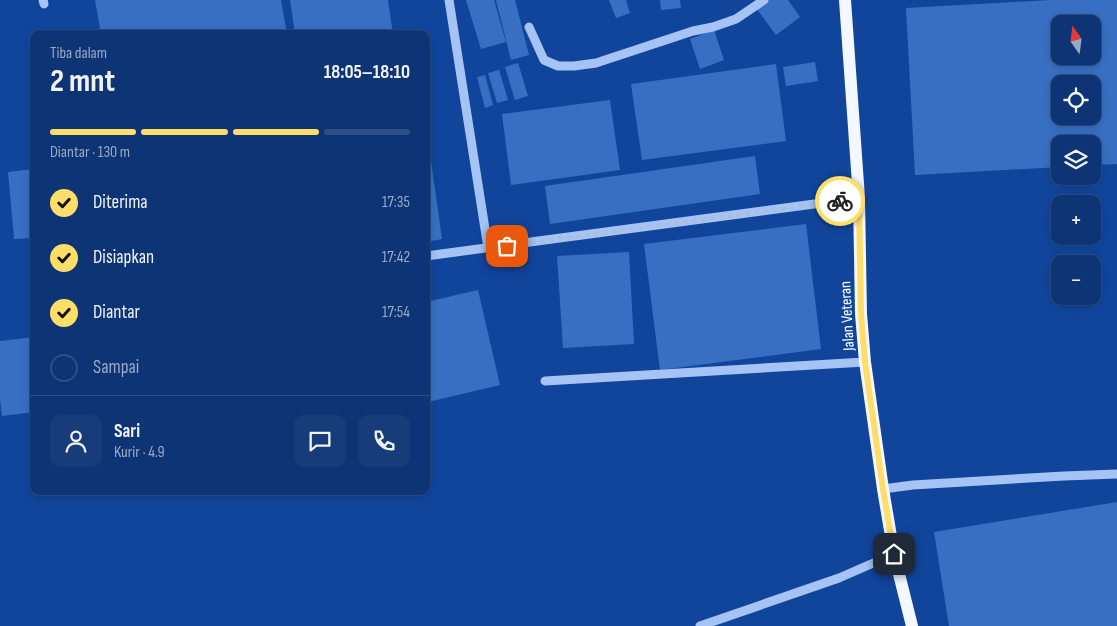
<!DOCTYPE html>
<html lang="id">
<head>
<meta charset="utf-8">
<style>
  :root { --surface:#0d3475; --page:#163c7a; --text:#f1f3f6; --muted:#9aaac5; --line:#2d4f87; --accent:#ffdd69 }
  body { margin:0; font-family:"Sofia Sans Condensed",sans-serif; background:var(--page); color:var(--text); height:100vh; display:flex; flex-direction:column; font-size:19px; white-space:nowrap }
  * { box-sizing:border-box; margin:0 }
  p { font-size:16px; color:var(--muted) }
  .icon { flex:none; width:28px; height:28px; fill:none; stroke:currentColor; stroke-width:2; stroke-linecap:round; stroke-linejoin:round }
  .map { position:relative; flex:1; overflow:hidden }
  .details { position:absolute; left:30px; top:30px; width:400px; height:465px; display:flex; flex-direction:column; background:var(--surface); border-radius:10px; box-shadow:0 2px 8px #0003,0 0 0 1px var(--line) }
  .details>* { flex:none }
  .needle { width:32px; rotate:346deg }
  .tools { position:absolute; left:1051px; top:15px; display:grid; gap:10px }
  .tools a { display:grid; place-items:center; width:50px; height:50px; border-radius:10px; background:var(--surface); box-shadow:0 2px 8px #0003,0 0 0 1px var(--line); font-size:25px }
  .pin { position:absolute; display:grid; place-items:center; width:42px; height:42px; color:#fff; margin:-21px; border-radius:10px; box-shadow:0 2px 8px #0006 }
  .courier { position:absolute; display:grid; place-items:center; width:50px; height:50px; margin:-25px; border:4px solid #ffdd69; border-radius:50%; background:#fff; color:#222; box-shadow:0 1px 6px #0007 }
  .overview em { font-style:normal; font-weight:700 }
  .overview div { display:flex; flex-direction:column-reverse }
  .overview { display:flex; align-items:center; justify-content:space-between; height:85px; padding:0 20px }
  h1 { font-size:32px; font-weight:700; line-height:38px }
  .bar { display:grid; grid-template-columns:repeat(4,1fr); gap:8px 5px; align-content:center; height:60px; padding:0 20px }
  .bar i { height:6px; border-radius:4px; background:var(--line) }
  .bar .selected { background:var(--accent) }
  .bar p { grid-column:span 4 }
  .line { display:flex; align-items:center; gap:12px; padding:0 20px; border-top:1px solid var(--line) }
  .line div { flex:1 }
  .round { display:grid; place-items:center; flex:none; width:52px; height:52px; border-radius:10px; background:var(--page) }
  ol { padding:0 20px; list-style:none }
  li { display:flex; align-items:center; gap:15px; height:55px }
  li p { margin-inline-start:auto }
  li .icon { padding:5px; border-radius:50%; background:var(--accent); color:#111; stroke-width:4 }
  li:last-child { color:var(--muted) }
  li i { width:28px; height:28px; border:2px solid var(--line); border-radius:50% }
  .map>svg:first-child { display:block }
</style>
</head>
<body>
<div class="map">
<svg width="1117" height="626" viewBox="0 0 1117 626">
  <rect width="100%" height="100%" fill="#11459c"/>
  <g fill="#396fc3" fill-rule="evenodd">
    <path d="M 95,0 L 281,0 L 287,34 L 101,34 Z"/>
    <path d="M 290,0 L 388,0 L 393,34 L 295,34 Z"/>
    <path d="M 466,0 L 494,0 L 506,42 L 481,49 Z"/>
    <path d="M 496,0 L 515,0 L 529,55 L 511,60 Z"/>
    <path d="M 609,0 L 626,0 L 630,13 L 616,18 Z"/>
    <path d="M 660,0 L 680,0 L 681,8 L 661,10 Z"/>
    <path d="M 767,0 L 788,0 L 800,17 L 776,35 L 756,8 Z"/>
    <path d="M 1052,0 L 1117,0 L 1117,164 L 1092,165 L 1092,144 L 1060,144 L 1060,167 L 915,175 L 906,8 ZM 1060,24 L 1092,24 L 1092,56 L 1060,56 ZM 1060,84 L 1092,84 L 1092,116 L 1060,116 Z"/>
    <path d="M 714,30 L 724,60 L 700,69 L 690,39 Z"/>
    <path d="M 815,62 L 818,81 L 786,86 L 783,67 Z"/>
    <path d="M 518,63 L 528,96 L 515,100 L 505,67 Z"/>
    <path d="M 776,64 L 786,141 L 642,160 L 631,84 Z"/>
    <path d="M 499,70 L 508,100 L 497,103 L 488,73 Z"/>
    <path d="M 485,75 L 493,105 L 485,108 L 477,77 Z"/>
    <path d="M 610,100 L 620,170 L 511,185 L 502,114 Z"/>
    <path d="M 426,133 L 427,133 L 442,239 L 426,242 Z"/>
    <path d="M 755,156 L 760,194 L 550,224 L 545,186 Z"/>
    <path d="M 34,169 L 34,238 L 14,239 L 8,172 Z"/>
    <path d="M 806,224 L 821,349 L 660,370 L 644,244 Z"/>
    <path d="M 629,252 L 634,344 L 563,348 L 557,256 Z"/>
    <path d="M 478,290 L 500,385 L 428,402 L 426,394 L 426,302 Z"/>
    <path d="M 34,337 L 34,412 L 2,416 L 0,399 L 0,341 Z"/>
    <path d="M 1117,502 L 1117,626 L 949,626 L 934,532 Z"/>
  </g>
  <g fill="none" stroke-linecap="round" stroke-linejoin="round">
    <g stroke="#a5c4f5" stroke-width="9">
      <path d="M 43,0 L 44,4"/>
      <path d="M 449,0 L 488,248"/>
      <path d="M 529,27 L 544,60 L 558,66 L 574,66 L 596,63 L 693,31 L 713,27 L 736,19 L 764,0"/>
      <path d="M 426,256 L 859,198"/>
      <path d="M 545,381 L 865,362"/>
      <path d="M 883,489 L 913,485 L 1064,476 L 1117,474"/>
      <path d="M 700,626 L 839,578 L 894,554"/>
    </g>
    <path stroke="#f3f7ff" stroke-width="12" d="M 845,0 L 859,198 L 861,314 L 865,362 L 883,489 L 894,554 L 912,626"/>
  </g>
  <g fill="none" stroke-linecap="round" stroke-linejoin="round">
    <path stroke="#acbedc" stroke-width="5" stroke-dasharray="0 9" d="M 507,246 L 840,201"/>
    <path stroke="#ffdd69" stroke-width="6" d="M 840,201 L 859,198 L 861,314 L 865,362 L 883,489 L 894,554"/>
  </g>
  <g text-anchor="middle" stroke-width="4" stroke-linejoin="round" paint-order="stroke">
    <g font-size="16" fill="#fff" stroke="#11459c">
      <text transform="translate(846 316) rotate(-93)" y="6">Jalan Veteran</text>
    </g>
  </g>
</svg>
<div class="tools">
<a><svg class="needle" viewBox="-14 -14 28 28"><path d="M0-13l5 13h-10z" fill="#e53935"/><path d="M0 13l5-13h-10z" fill="#9aaac5"/></svg></a>
<a><svg class="icon" aria-label="locate" viewBox="0 0 24 24"><circle cx="12" cy="12" r="6"/><path d="M12 2v4M12 18v4M2 12h4M18 12h4"/></svg></a>
<a><svg class="icon" aria-label="layers" viewBox="0 0 24 24"><path d="M12 4l9 5-9 5-9-5zM3 14l9 5 9-5"/></svg></a>
<a>+</a>
<a>−</a>
</div>
<div class="pin" style="left:507px;top:246px;background:#ea580c"><svg class="icon" aria-label="bag" viewBox="0 0 24 24"><path d="M5 8h14l-1 12H6zM9 8a3 3 0 0 1 6 0"/></svg></div>
<div class="pin" style="left:894px;top:554px;background:#1f2937"><svg class="icon" aria-label="home" viewBox="0 0 24 24"><path d="M3 11l9-7 9 7M6 9v11h12V9"/></svg></div>
<div class="courier" style="left:840px;top:201px"><svg class="icon" aria-label="bike" viewBox="0 0 24 24"><circle cx="6" cy="16" r="4"/><circle cx="18" cy="16" r="4"/><path d="M6 16l4-8h5l3 8M10 8l3 8H6M13 5h3"/></svg></div>
<section class="details">
<div class="overview"><div><h1>2 mnt</h1><p>Tiba dalam</p></div><em>18:05–18:10</em></div>
<div class="bar"><i class="selected"></i><i class="selected"></i><i class="selected"></i><i></i><p>Diantar · 130 m</p></div>
<ol>
<li><svg class="icon" aria-label="check" viewBox="0 0 24 24"><path d="M5 12l5 5 9-10"/></svg>Diterima<p>17:35</p></li>
<li><svg class="icon" aria-label="check" viewBox="0 0 24 24"><path d="M5 12l5 5 9-10"/></svg>Disiapkan<p>17:42</p></li>
<li><svg class="icon" aria-label="check" viewBox="0 0 24 24"><path d="M5 12l5 5 9-10"/></svg>Diantar<p>17:54</p></li>
<li><i></i>Sampai</li>
</ol>
<div class="line" style="height:90px"><a class="round"><svg class="icon" aria-label="person" viewBox="0 0 24 24"><circle cx="12" cy="8" r="4"/><path d="M4 21q1-7 8-7t8 7"/></svg></a><div><b>Sari</b><p>Kurir · 4.9</p></div><a class="round"><svg class="icon" aria-label="chat" viewBox="0 0 24 24"><path d="M4 5h16v11H9l-5 4z"/></svg></a><a class="round"><svg class="icon" aria-label="phone" viewBox="0 0 24 24"><path d="M5 4h4l2 5-3 2q2 4 5 5l2-3 5 2v4C11 20 4 13 5 4z"/></svg></a></div>
</section>
</div>
</body>
</html>
